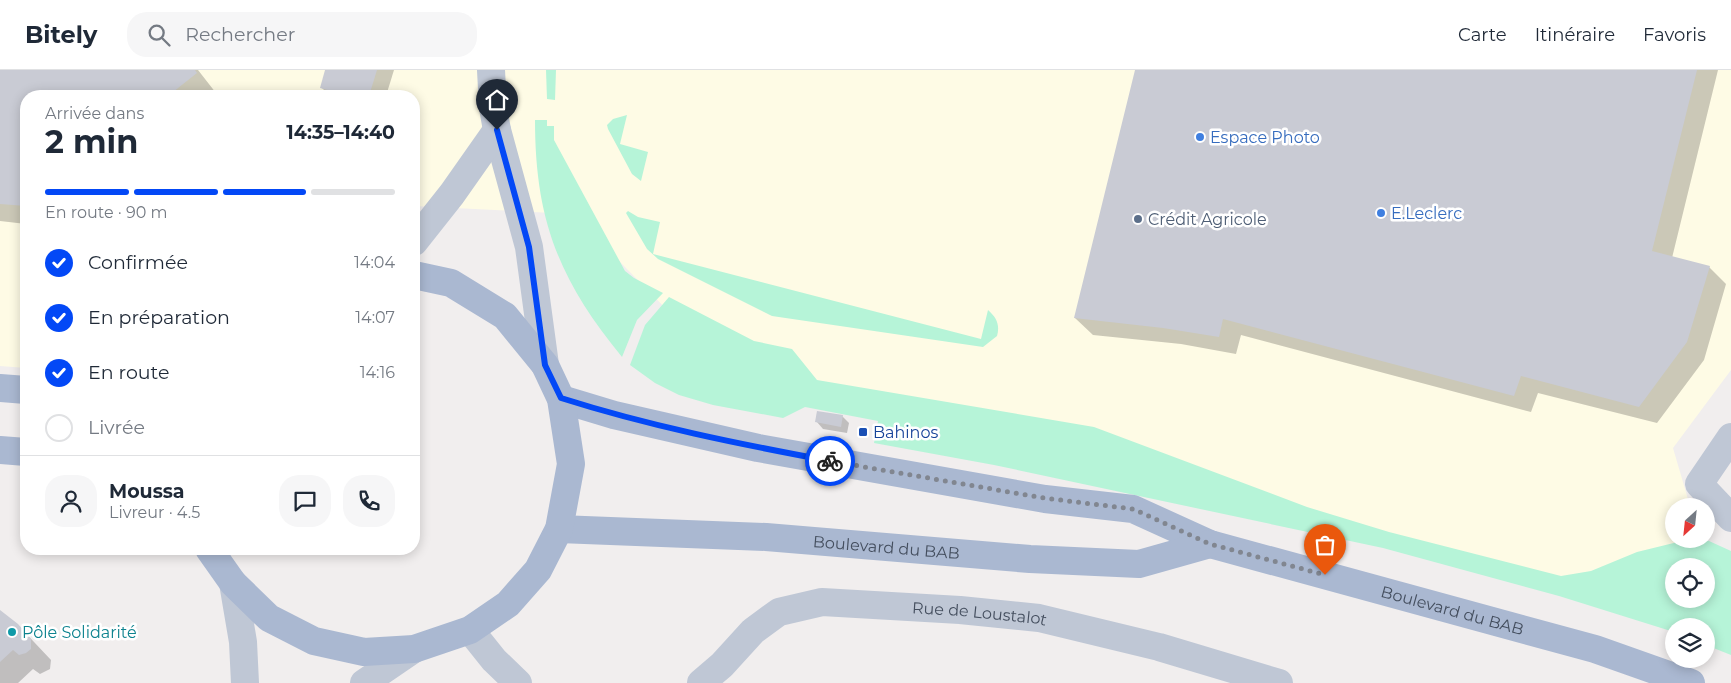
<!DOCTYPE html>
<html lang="fr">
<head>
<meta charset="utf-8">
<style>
  :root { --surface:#fff; --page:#f6f6f7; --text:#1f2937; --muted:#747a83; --line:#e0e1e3; --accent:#0348f6 }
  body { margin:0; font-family:Montserrat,sans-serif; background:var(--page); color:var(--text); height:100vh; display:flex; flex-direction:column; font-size:19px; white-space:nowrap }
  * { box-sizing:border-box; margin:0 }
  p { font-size:16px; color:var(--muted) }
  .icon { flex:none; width:28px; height:28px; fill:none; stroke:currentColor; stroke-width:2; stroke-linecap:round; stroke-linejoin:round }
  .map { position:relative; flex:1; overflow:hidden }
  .side { position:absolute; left:20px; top:20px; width:400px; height:465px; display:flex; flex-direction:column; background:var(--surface); border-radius:20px; box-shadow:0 2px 12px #0003 }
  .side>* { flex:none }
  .needle { width:32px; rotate:207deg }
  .buttons { position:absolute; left:1665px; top:428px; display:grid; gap:10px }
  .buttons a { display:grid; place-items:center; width:50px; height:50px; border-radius:50%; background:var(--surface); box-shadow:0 2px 12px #0003; font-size:25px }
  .pin { position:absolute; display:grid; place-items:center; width:42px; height:42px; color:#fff; margin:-51px -21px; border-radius:50% 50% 50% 0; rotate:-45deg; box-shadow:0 0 5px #0007 }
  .pin .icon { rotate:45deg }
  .courier { position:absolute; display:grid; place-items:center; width:50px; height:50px; margin:-25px; border:4px solid #0348f6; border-radius:50%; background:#fff; color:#222; box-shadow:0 1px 6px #0007 }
  .head em { font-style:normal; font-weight:700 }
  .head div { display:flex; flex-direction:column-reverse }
  .head { display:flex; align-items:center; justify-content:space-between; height:85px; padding:0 25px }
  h1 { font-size:32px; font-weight:700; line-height:38px }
  .bar { display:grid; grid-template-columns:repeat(4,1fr); gap:8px 5px; align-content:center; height:60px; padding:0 25px }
  .bar i { height:6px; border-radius:4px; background:var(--line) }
  .bar .current { background:var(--accent) }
  .bar p { grid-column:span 4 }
  .line { display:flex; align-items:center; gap:12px; padding:0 25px; border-top:1px solid var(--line) }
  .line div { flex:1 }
  .round { display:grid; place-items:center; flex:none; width:52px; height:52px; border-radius:20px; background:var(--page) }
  ol { padding:0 25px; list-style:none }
  li { display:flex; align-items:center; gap:15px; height:55px }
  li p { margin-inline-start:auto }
  li .icon { padding:5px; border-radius:50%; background:var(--accent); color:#fff; stroke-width:4 }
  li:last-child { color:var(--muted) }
  li i { width:28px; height:28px; border:2px solid var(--line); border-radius:50% }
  header { display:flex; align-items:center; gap:30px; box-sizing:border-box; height:70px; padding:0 25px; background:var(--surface); border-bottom:1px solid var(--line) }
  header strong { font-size:24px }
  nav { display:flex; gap:28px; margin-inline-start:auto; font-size:18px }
  .search { width:350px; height:45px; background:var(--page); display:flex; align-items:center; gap:12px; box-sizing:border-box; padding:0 18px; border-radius:20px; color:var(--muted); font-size:19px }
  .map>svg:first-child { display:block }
</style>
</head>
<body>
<header>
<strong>Bitely</strong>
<div class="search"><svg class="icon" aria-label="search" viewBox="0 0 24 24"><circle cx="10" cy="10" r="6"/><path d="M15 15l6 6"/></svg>Rechercher</div>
<nav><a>Carte</a><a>Itinéraire</a><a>Favoris</a></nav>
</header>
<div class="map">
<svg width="1731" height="613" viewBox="0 0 1731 613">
  <rect width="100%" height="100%" fill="#f1eeee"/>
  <path fill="#fefbe5" d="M 0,0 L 1731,0 L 1731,300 L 1673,378 L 1690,436 L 1674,436 L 1674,469 L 1696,469 L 1567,517 L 730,304 L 573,144 L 414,136 L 414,26 L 26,26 L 26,298 L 0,296 Z"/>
  <g fill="#b6f4d8" fill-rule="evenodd">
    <path d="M 546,0 L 556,0 L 555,30 L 547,29 Z"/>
    <path d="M 627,45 L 620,74 L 648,82 L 641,111 L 632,104 L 608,59 L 607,55 L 613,49 Z"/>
    <path d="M 535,50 L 547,50 L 547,56 L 554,56 L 554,70 L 625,201 L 634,208 L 663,223 L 637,250 L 622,287 C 559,210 535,150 535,50 Z"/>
    <path d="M 628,141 L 638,147 L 660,152 L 653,184 L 981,269 L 988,240 C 997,248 1000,255 997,266 L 983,277 L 772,246 L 658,189 L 647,179 L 626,143 Z"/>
    <path d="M 669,227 L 754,271 L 792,279 L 817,310 L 1094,357 L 1307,437 L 1389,462 L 1561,506 L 1591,501 L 1637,482 L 1690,469 L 1709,471 L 1731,481 L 1731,585 L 1706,575 L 1706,556 L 1674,556 L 1674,562 L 1559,526 L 1383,478 L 994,395 L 874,373 L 878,351 L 805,337 L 783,348 L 713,335 L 679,325 L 655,313 L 630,295 L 645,255 ZM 1706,496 L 1706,529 L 1674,529 L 1674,496 Z"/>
  </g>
  <g fill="#0003">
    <path d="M 0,0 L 198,0 L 216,23 L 212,26 L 26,26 L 26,154 L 0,151 Z"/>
    <path d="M 327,0 L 394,0 L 386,26 L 330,26 L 322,18 Z"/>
    <path d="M 1138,0 L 1718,0 L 1672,188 L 1709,197 L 1726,214 L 1704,290 L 1657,353 L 1538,323 L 1531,342 L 1241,265 L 1236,284 L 1181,274 L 1093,265 L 1075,248 Z"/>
    <path d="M 842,346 L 849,353 L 847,363 L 823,359 L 817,352 Z"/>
    <path d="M 0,543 L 18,555 L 51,590 L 50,599 L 40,604 L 33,599 L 18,613 L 0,613 Z"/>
  </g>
  <g fill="#c9cbd4">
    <path d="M 0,0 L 195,0 L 197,3 L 168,26 L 26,26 L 26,136 L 0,134 Z"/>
    <path d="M 325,0 L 377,0 L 369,26 L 349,26 L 320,18 Z"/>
    <path d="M 1135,0 L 1697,0 L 1652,181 L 1710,196 L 1687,272 L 1639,337 L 1521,306 L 1514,326 L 1223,249 L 1219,267 L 1163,258 L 1074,248 Z"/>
    <path d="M 817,341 L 843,345 L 841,357 L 815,352 Z"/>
    <path d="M 0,540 L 18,554 L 31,569 L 31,579 L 26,583 L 19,585 L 13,580 L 0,592 Z"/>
  </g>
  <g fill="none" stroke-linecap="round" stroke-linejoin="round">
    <g stroke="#bfc7d5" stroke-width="28">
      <path d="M 491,0 L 493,38 L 497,60 L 529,177 L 545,295"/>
      <path d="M 414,172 L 452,124 L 497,60"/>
      <path d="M 1731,367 L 1699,414 L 1731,448"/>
      <path d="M 233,513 L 243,572 L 245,613"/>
      <path d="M 470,560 L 494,590 L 518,613"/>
      <path d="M 364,613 L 414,579"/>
      <path id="s1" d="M 701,613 L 722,595 L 753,561 L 779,542 L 822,532 L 960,540 L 1039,548 L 1159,577 L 1279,613"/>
    </g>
    <g stroke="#aab8d1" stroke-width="28">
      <path d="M 0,318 L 26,320"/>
      <path id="s2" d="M 561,329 L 614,345 L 758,378 L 1045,429 L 1133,439 L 1210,474 L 1595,579 L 1691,613"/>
      <path d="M 0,380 L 26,382"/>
      <path id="s3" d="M 559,459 L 766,467 L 1030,489 L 1139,494 L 1210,474"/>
      <path d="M 209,479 L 233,513 L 269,548 L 314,571 L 364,582 L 414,579 L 470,560 L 508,534 L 538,500 L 559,459 L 571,394 L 561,329 L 545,295 L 505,246 L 451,213 L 414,205"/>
    </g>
  </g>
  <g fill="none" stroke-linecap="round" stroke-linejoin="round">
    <path stroke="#818690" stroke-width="5" stroke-dasharray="0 9" d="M 830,391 L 1044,428 L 1133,439 L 1210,474 L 1325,505"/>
    <path stroke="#0348f6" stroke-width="6" d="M 497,60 L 529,177 L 545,295 L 561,328 C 649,356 739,374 830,391"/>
  </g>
  <g fill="#3f7fe0" stroke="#fff" stroke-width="2">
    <circle cx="1200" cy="67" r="5"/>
    <circle cx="1381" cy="143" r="5"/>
  </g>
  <circle fill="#5c6f8a" stroke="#fff" stroke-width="2" cx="1138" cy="149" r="5"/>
  <rect fill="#1a4fb4" stroke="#fff" stroke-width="2" x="858" y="357" width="10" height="10" rx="2.5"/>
  <circle fill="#0f9aa8" stroke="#fff" stroke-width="2" cx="12" cy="562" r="5"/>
  <g text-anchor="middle" stroke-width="5" stroke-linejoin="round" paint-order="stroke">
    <g font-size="16" fill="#366cbe" stroke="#fff" text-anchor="start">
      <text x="1210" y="73">Espace Photo</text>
      <text x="1391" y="149">E.Leclerc</text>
    </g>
    <g font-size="16" fill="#4e5e75" stroke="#fff" text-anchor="start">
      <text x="1148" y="155">Crédit Agricole</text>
    </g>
    <g font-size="16" fill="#164399" stroke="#fff" text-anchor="start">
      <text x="873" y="368">Bahinos</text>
    </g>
    <g font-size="16" fill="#444e5e" stroke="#fff">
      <text dy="6" stroke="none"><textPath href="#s3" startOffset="328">Boulevard du BAB</textPath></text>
      <text dy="6" stroke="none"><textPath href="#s2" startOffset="919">Boulevard du BAB</textPath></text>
      <text dy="6" stroke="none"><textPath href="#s1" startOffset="308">Rue de Loustalot</textPath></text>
    </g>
    <g font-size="16" fill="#0d838f" stroke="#fff" text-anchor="start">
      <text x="22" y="568">Pôle Solidarité</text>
    </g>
  </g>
</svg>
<div class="buttons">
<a><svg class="needle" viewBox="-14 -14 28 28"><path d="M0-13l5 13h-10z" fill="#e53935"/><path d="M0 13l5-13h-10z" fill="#747a83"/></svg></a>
<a><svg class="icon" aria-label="locate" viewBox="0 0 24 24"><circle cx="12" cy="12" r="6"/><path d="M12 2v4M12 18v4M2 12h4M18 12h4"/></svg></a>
<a><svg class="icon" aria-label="layers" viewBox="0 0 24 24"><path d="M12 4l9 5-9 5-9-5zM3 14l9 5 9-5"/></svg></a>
</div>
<div class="pin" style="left:1325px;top:505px;background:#ea580c"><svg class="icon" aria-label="bag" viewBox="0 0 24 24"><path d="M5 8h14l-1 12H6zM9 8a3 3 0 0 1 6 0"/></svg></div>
<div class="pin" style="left:497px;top:60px;background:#1f2937"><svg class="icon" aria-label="home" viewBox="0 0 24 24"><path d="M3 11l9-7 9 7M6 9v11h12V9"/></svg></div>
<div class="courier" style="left:830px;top:391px"><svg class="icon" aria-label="bike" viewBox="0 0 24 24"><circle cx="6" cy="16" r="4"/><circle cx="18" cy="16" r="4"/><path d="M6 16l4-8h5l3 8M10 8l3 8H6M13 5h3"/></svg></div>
<section class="side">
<div class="head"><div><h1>2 min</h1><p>Arrivée dans</p></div><em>14:35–14:40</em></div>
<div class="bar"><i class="current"></i><i class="current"></i><i class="current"></i><i></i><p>En route · 90 m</p></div>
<ol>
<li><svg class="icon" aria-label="check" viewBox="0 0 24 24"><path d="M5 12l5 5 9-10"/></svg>Confirmée<p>14:04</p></li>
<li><svg class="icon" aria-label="check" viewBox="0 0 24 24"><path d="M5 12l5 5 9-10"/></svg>En préparation<p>14:07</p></li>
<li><svg class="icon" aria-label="check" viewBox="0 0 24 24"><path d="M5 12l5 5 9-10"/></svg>En route<p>14:16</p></li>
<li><i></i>Livrée</li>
</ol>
<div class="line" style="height:90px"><a class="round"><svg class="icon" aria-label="person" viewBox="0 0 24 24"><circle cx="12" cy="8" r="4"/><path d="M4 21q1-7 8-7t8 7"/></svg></a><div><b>Moussa</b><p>Livreur · 4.5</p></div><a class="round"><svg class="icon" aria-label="chat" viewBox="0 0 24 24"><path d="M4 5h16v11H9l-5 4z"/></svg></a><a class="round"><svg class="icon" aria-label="phone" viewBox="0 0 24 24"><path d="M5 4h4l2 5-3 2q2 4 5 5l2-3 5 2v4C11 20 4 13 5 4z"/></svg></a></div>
</section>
</div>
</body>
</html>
